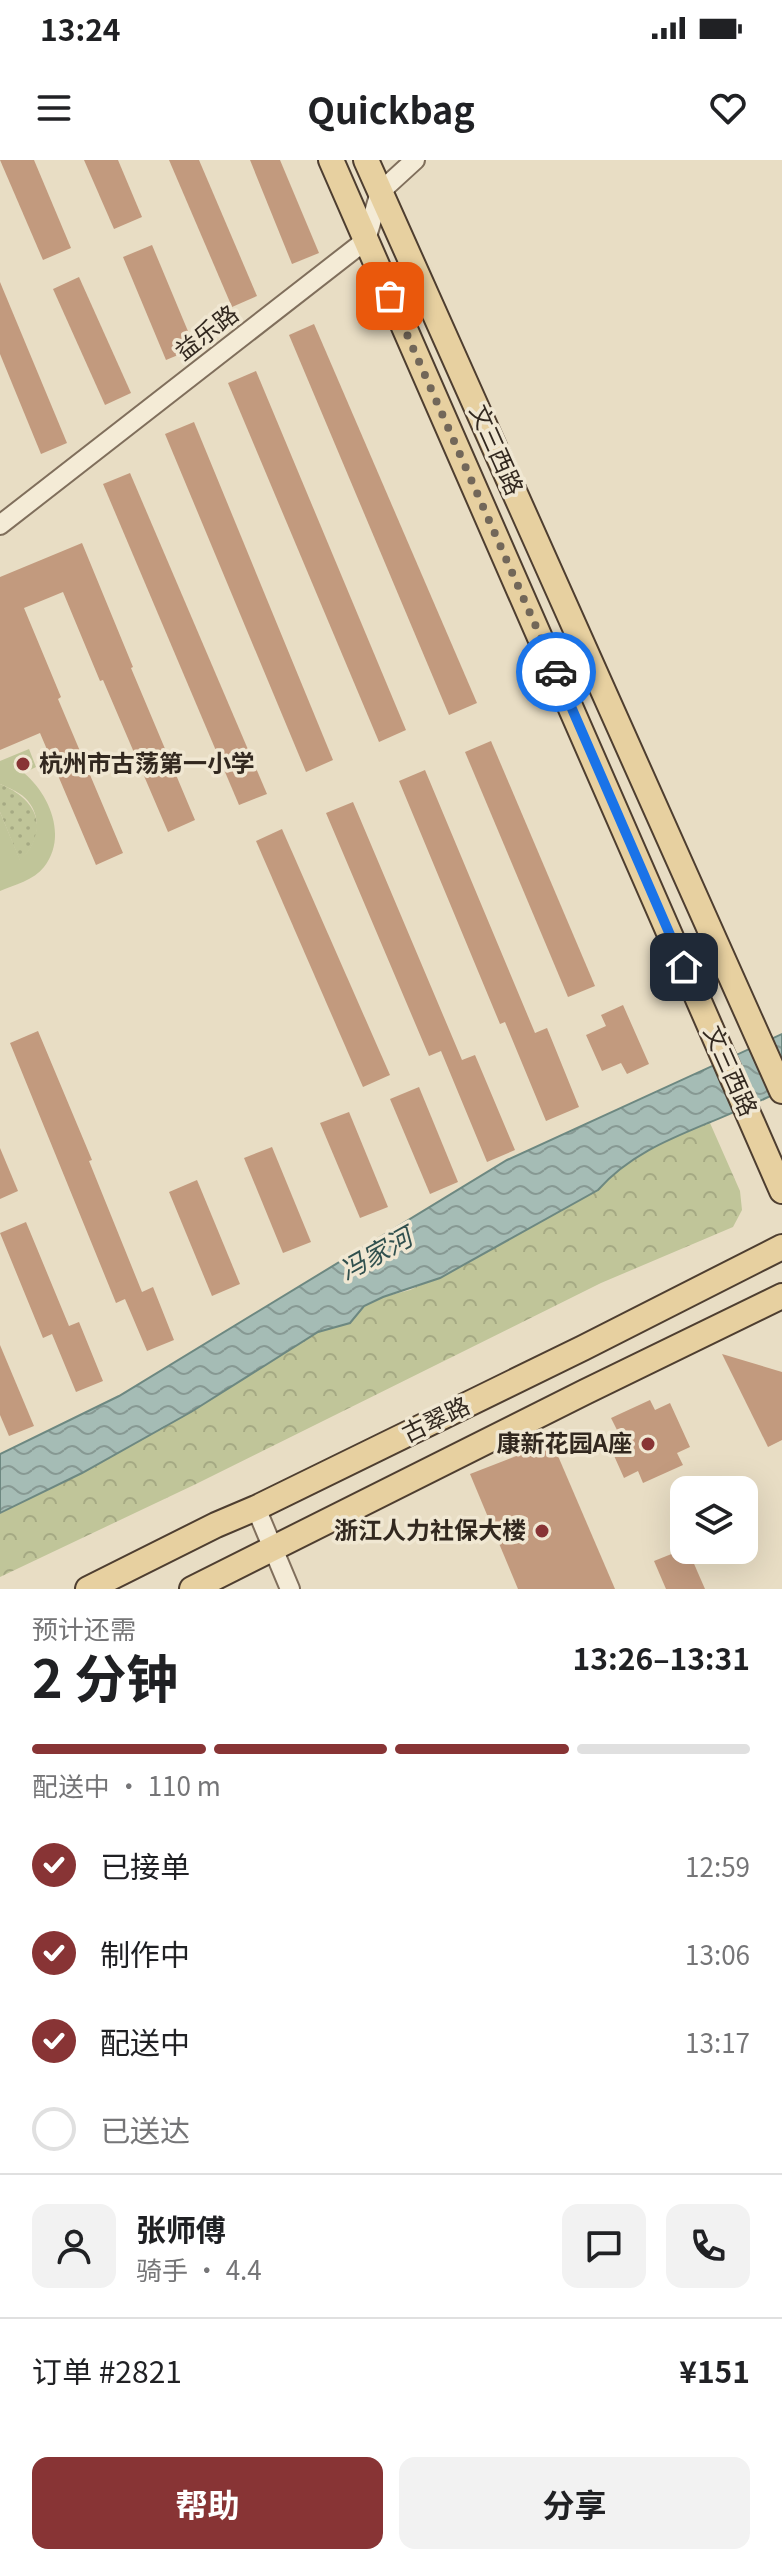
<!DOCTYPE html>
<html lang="zh">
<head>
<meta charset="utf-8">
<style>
  :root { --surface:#fff; --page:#f2f2f2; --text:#202124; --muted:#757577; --line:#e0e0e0; --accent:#883435 }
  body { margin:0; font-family:Georgia,"Noto Sans SC",serif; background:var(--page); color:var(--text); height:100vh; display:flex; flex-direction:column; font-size:30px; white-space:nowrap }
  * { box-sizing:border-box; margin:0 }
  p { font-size:26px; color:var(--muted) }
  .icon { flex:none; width:44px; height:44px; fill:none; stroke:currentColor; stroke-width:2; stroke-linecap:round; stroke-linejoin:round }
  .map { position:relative; height:1429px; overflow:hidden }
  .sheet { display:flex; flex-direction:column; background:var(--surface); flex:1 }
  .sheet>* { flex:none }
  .fabs { position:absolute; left:670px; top:1316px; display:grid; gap:16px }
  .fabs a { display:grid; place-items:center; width:88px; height:88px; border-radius:16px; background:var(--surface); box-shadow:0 8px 32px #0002; font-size:40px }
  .pin { position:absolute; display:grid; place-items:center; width:68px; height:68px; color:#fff; margin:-34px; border-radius:16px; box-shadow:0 4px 12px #0006 }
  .courier { position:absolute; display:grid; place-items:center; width:80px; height:80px; margin:-40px; border:6px solid #1a73e8; border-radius:50%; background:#fff; color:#222; box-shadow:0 2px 10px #0007 }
  .head em { font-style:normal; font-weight:700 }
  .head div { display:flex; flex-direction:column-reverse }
  .head { display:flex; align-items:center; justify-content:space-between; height:136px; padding:0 32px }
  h1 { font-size:52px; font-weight:700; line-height:60px }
  .bar { display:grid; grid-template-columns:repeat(4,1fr); gap:12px 8px; align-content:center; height:96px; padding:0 32px }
  .bar i { height:10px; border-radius:6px; background:var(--line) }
  .bar .active { background:var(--accent) }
  .bar p { grid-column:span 4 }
  .line { display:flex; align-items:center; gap:20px; padding:0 32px; border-top:2px solid var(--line) }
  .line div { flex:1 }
  .round { display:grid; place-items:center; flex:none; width:84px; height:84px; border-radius:16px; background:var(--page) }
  ol { padding:0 32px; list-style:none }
  li { display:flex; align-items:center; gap:24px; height:88px }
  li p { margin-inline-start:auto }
  li .icon { padding:8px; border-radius:50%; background:var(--accent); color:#fff; stroke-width:4 }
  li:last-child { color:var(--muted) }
  li i { width:44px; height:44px; border:4px solid var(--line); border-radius:50% }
  .cta { display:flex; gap:16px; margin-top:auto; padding:16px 32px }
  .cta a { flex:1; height:92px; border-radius:16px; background:var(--accent); color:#fff; font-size:32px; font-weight:700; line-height:92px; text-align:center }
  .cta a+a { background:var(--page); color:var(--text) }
  .status { display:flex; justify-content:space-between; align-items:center; height:56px; padding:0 40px; background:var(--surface); direction:ltr }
  .status svg { height:22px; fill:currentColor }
  header { display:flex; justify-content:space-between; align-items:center; height:104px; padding:0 32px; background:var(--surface); font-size:36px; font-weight:700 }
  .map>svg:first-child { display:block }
</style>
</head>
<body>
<div class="status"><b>13:24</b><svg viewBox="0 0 49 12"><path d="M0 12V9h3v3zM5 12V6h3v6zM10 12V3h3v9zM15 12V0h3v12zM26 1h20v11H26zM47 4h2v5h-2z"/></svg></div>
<header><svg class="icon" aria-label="menu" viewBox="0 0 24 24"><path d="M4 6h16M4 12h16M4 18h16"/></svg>Quickbag<svg class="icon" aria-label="heart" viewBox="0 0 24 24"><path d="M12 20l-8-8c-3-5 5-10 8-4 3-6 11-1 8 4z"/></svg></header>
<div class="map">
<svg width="782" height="1429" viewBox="0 0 782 1429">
  <defs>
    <pattern id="grass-dots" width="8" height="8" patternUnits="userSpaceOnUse" patternTransform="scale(2)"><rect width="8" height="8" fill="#c0c599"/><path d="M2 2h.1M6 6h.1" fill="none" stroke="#a5a983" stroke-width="1.8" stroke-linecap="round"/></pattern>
    <pattern id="forest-crowns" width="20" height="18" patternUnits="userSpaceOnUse" patternTransform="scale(2)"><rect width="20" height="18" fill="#c0c599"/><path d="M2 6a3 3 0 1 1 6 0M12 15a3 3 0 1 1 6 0" fill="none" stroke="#a5a983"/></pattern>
    <pattern id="water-waves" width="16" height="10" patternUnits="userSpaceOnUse" patternTransform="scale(2)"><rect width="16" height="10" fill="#a5bcb5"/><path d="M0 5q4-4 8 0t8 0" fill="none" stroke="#879993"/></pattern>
  </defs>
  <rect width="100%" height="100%" fill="#e8ddc4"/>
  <path fill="url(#grass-dots)" d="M 0,624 C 37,639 51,670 20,701 L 0,652 Z"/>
  <path fill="url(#forest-crowns)" d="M 710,963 L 740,1031 L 742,1050 L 733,1067 L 601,1123 L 196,1324 L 0,1417 L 0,1353 L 82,1313 L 191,1252 L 318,1172 L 350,1163 L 364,1146 L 383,1137 L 410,1130 L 466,1104 L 598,1030 C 628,996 668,979 710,963 Z"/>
  <path fill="#c0c599" d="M 29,589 L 36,607 L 24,613 C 49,634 68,676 44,707 C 34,720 14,725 0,731 L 0,652 L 20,700 C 36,686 44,661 28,641 C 22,633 9,628 0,624 L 0,601 Z"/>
  <path fill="url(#water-waves)" stroke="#6d8881" stroke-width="2" d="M 782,874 L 782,931 C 757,942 733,953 708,963 C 667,980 628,996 598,1030 L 440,1118 L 383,1137 L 364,1146 L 350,1163 L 318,1172 L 191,1252 L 82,1313 L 0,1353 L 0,1294 L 119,1236 L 507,1000 Z"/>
  <g fill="#c29a7e">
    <path d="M 0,0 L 34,0 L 71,88 L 43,100 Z"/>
    <path d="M 84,0 L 118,0 L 142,57 L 114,69 Z"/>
    <path d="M 169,0 L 199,0 L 257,136 L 232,147 Z"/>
    <path d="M 250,0 L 280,0 L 319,93 L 292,104 Z"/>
    <path d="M 152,85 L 195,188 L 166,200 L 123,97 Z"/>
    <path d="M 79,117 L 131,233 L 105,245 L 53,129 Z"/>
    <path d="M 0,122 L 67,283 L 41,294 L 0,194 Z"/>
    <path d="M 314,164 L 477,543 L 449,555 L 289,175 Z"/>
    <path d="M 256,211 L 406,570 L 379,582 L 228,223 Z"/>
    <path d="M 194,262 L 333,600 L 306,612 L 165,274 Z"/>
    <path d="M 130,313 L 267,634 L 239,645 L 103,324 Z"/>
    <path d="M 82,383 L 133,507 L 131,508 L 195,660 L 168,672 L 103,520 L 100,521 L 63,432 L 24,448 L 61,537 L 58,539 L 123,693 L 96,705 L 40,573 L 0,590 L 0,417 Z"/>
    <path d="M 491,581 L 595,826 L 568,837 L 465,592 Z"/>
    <path d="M 425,610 L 535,873 L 547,868 L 579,947 L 546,961 L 505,862 L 500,864 L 399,621 Z"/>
    <path d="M 353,642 L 462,900 L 475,895 L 515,990 L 487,1002 L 441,891 L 429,896 L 326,653 Z"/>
    <path d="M 282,669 L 390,915 L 363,927 L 256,681 Z"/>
    <path d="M 623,845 L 649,904 L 627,914 L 621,903 L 602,911 L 586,875 L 606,866 L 601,855 Z"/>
    <path d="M 38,871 L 92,1000 L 89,1001 L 142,1132 L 153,1127 L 174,1180 L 147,1191 L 125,1139 L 116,1143 L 10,883 Z"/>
    <path d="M 419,927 L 458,1022 L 430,1034 L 390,939 Z"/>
    <path d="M 349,952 L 388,1047 L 360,1058 L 320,963 Z"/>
    <path d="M 272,987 L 311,1082 L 283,1093 L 244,998 Z"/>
    <path d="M 0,988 L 18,1031 L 0,1039 Z"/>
    <path d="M 197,1020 L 240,1124 L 212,1136 L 169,1032 Z"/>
    <path d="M 26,1062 L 69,1166 L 79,1162 L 103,1221 L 76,1232 L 52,1174 L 43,1178 L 0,1073 Z"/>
    <path d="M 0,1185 L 34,1266 L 9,1276 L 0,1255 Z"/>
    <path d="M 722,1194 L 782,1212 L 782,1280 L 768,1287 Z"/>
    <path d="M 650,1240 L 655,1250 L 670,1243 L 690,1287 L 677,1293 L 683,1305 L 643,1323 L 638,1311 L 624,1318 L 607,1280 L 619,1274 L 611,1258 Z"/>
    <path d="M 552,1282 L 615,1429 L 518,1429 L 470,1314 Z"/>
    <path d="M 684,1389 L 688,1390 L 705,1429 L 666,1429 L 654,1401 Z"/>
  </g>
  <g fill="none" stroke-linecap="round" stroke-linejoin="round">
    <g stroke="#806f5c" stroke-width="22">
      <g id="minor">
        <path d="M 0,365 L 366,80 L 380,32 L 415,0"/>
        <path d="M 256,1348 L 290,1429"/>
      </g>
    </g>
    <g stroke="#4e3e30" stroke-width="28">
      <g id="major">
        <path d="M 331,0 L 782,1031"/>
        <path d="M 366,0 L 782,931"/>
        <path d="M 88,1429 L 216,1365 L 256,1348 L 583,1188 L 782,1087"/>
        <path d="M 192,1429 L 585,1232 L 782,1136"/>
      </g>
    </g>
    <use href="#minor" stroke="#f4ebd6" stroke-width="18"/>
    <use href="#major" stroke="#e7d0a0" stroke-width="24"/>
  </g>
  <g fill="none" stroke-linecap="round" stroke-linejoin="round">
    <path stroke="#726759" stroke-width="8" stroke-dasharray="0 14.4" d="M 390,136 L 556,512"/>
    <path stroke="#1a73e8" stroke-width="10" d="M 556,512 L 684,807"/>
  </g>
  <g fill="#883435" stroke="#f0e7d2" stroke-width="3">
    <circle cx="23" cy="604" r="8"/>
    <circle cx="648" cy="1284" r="8"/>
    <circle cx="542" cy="1371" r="8"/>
  </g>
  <g text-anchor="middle" stroke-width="7" stroke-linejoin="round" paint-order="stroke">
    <g font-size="24" fill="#32281f" stroke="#f0e7d2">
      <text transform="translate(207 173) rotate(-38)" y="8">益乐路</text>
      <text transform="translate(496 290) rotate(66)" y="8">文三西路</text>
      <text transform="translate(730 911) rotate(66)" y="8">文三西路</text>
      <text transform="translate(436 1260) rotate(-26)" y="8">古翠路</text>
    </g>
    <g font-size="24" font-weight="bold" fill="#32281f" stroke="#f0e7d2" text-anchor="end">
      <text x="39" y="612" text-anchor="start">杭州市古荡第一小学</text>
      <text x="632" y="1292">康新花园A座</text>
      <text x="526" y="1379">浙江人力社保大楼</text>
    </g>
    <g font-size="26" font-style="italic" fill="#30504e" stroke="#f0e7d2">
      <text transform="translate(376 1094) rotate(-29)" y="9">冯家河</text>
    </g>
  </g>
</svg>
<div class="fabs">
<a><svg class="icon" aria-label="layers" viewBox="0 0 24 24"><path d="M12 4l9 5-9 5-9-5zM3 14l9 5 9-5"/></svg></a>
</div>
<div class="pin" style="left:390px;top:136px;background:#ea580c"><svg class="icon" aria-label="bag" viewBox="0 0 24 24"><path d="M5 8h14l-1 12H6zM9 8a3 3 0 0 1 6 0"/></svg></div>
<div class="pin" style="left:684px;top:807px;background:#1f2937"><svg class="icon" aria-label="home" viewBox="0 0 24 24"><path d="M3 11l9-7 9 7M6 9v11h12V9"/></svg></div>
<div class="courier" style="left:556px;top:512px"><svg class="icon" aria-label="car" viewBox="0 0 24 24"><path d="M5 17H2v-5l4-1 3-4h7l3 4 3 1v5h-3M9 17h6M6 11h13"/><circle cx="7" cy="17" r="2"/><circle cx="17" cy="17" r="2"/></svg></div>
</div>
<section class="sheet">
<div class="head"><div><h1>2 分钟</h1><p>预计还需</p></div><em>13:26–13:31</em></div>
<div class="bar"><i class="active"></i><i class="active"></i><i class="active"></i><i></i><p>配送中 · 110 m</p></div>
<ol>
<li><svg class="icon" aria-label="check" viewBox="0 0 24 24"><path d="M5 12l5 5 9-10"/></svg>已接单<p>12:59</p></li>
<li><svg class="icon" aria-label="check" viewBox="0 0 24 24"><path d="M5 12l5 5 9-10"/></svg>制作中<p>13:06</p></li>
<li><svg class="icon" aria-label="check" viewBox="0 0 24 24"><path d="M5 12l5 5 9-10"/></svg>配送中<p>13:17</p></li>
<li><i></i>已送达</li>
</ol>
<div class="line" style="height:144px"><a class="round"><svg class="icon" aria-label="person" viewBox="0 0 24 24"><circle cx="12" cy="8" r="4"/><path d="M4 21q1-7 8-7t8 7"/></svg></a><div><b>张师傅</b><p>骑手 · 4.4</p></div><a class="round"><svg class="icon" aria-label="chat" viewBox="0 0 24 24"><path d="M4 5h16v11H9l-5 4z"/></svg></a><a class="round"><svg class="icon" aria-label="phone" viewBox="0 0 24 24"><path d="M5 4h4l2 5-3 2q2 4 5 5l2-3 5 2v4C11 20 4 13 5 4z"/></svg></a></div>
<div class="line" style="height:104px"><div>订单 #2821</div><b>¥151</b></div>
<div class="cta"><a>帮助</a><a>分享</a></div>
</section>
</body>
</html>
